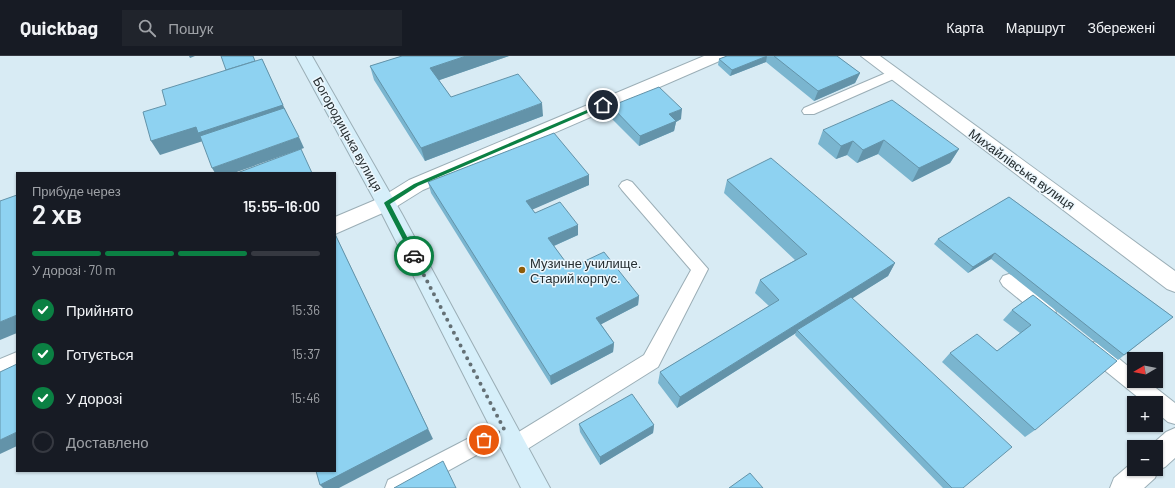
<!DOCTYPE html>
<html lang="uk">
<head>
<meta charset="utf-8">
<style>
  :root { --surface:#171b24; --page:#20242c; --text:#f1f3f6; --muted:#9ea1a6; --line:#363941; --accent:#0b8043 }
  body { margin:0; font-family:Barlow,sans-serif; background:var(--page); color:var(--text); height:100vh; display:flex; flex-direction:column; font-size:15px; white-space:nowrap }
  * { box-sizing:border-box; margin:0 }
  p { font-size:13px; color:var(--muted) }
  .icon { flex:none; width:22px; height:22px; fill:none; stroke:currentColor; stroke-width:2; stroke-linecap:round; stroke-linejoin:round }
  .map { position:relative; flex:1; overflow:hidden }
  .side { position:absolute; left:16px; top:116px; width:320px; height:300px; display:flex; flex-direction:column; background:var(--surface); border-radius:0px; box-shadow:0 1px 3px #0004 }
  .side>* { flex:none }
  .needle { width:26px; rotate:260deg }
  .tools { position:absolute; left:1127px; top:296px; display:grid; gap:8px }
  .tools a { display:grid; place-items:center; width:36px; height:36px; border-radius:0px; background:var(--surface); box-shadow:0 1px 3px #0004; font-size:20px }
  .pin { position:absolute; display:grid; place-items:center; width:34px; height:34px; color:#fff; margin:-17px; border:2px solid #fff; border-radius:50%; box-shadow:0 1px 4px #0007 }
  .courier { position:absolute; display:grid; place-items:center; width:40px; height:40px; margin:-20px; border:3px solid #0b8043; border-radius:50%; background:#fff; color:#222; box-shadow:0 1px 5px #0007 }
  .head em { font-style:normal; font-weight:600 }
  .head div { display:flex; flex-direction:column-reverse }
  .head { display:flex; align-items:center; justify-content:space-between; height:68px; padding:0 16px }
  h1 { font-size:26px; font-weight:600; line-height:30px }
  .bar { display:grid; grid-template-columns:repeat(4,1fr); gap:6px 4px; align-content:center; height:48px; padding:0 16px }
  .bar i { height:5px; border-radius:3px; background:var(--line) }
  .bar .active { background:var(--accent) }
  .bar p { grid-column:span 4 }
  ol { padding:0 16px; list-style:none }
  li { display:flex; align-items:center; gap:12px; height:44px }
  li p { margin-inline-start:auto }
  li .icon { padding:4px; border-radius:50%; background:var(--accent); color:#fff; stroke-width:4 }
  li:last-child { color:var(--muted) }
  li i { width:22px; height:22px; border:2px solid var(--line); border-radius:50% }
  header { display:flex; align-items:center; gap:24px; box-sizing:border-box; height:56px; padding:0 20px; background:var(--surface); border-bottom:1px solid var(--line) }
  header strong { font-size:19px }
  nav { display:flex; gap:22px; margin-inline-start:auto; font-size:14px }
  .search { width:280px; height:36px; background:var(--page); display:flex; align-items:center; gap:10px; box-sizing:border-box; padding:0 14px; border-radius:0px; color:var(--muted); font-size:15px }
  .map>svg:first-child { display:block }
</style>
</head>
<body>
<header>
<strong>Quickbag</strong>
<div class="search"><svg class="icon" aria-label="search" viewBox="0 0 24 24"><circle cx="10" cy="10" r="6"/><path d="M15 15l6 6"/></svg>Пошук</div>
<nav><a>Карта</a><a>Маршрут</a><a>Збережені</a></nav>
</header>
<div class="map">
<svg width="1175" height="432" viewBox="0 0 1175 432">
  <rect width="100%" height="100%" fill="#d8ebf4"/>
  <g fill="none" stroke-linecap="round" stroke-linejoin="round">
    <g stroke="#9baeb6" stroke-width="2">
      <g id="lane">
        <path d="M 893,14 L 898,15 L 900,18 L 898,21 L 814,58 L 804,58 L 802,55 L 804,52 Z"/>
        <path d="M 627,124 L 632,126 L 708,213 L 658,311 L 521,397 L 514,400 L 507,397 L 504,390 L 507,383 L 644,299 L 691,214 L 622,134 L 619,130 L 622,126 Z"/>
        <path d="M 1009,218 L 1015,220 L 1053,251 L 1056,256 L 1053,261 L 1047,263 L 1041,261 L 1003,230 L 1000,225 L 1003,220 Z"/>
        <path d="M 1094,286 L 1101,288 L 1134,315 L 1134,325 L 1147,325 L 1175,347 L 1175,368 L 1168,366 L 1156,356 L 1156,347 L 1145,347 L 1087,300 L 1085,294 L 1087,288 Z"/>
        <path d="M 504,364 L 511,366 L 514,373 L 511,380 L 417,432 L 385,432 L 388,424 Z"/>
      </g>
    </g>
    <g stroke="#9baeb6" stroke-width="2">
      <g id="street">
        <path d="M 704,0 L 726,0 L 724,3 L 423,134 L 394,152 L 335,178 L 335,161 L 380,142 L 409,124 Z"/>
        <path d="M 861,0 L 880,0 L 1175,215 L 1175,236 L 1167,233 Z"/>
        <path d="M 17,296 L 17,319 L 0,326 L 0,303 Z"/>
        <path d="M 1175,372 L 1175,402 L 1165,411 L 1158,414 L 1155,422 L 1144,432 L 1110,432 L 1114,422 L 1134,405 L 1134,413 L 1156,413 L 1156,391 L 1149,391 L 1166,376 Z"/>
      </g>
    </g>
    <g stroke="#9baeb6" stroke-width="2">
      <path id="secondary" d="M 296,0 L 312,0 L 402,158 L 550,432 L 521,432 L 382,158 Z"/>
    </g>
    <use href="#lane" fill="#fff" fill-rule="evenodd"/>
    <use href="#street" fill="#fff" fill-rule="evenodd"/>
    <use href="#secondary" fill="#d6effa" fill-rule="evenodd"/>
  </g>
  <g fill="#7ab5cf">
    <path d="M 402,0 L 509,0 L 439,24 L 451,41 L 543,60 L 425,105 L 374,24 L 370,10 Z"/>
    <path d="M 727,0 L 837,0 L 860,17 L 855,27 L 814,45 L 766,6 L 730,20 L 718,9 L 719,3 Z"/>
    <path d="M 611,50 L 681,63 L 676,66 L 674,75 L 639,90 L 610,61 Z"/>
    <path d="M 823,74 L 959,93 L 950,107 L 912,126 L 878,98 L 857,107 L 847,99 L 836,103 L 818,88 Z"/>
    <path d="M 589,119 L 589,129 L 532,153 L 535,157 L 578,179 L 554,190 L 570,212 L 639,240 L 638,249 L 601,268 L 614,287 L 613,296 L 551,329 L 431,137 L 428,126 Z"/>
    <path d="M 727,124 L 895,207 L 888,220 L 852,242 L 963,432 L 943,432 L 795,279 L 796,277 L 677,352 L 658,327 L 660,316 L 769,250 L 755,237 L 760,224 L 795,204 L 724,137 Z"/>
    <path d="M 1009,141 L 1173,261 L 1118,304 L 991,203 L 968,217 L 934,188 L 938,183 Z"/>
    <path d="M 1033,239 L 1035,374 L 1025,381 L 942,306 L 950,297 L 997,295 L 1020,277 L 1003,264 L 1012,254 Z"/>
    <path d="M 579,368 L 654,369 L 653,377 L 600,409 L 580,376 Z"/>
  </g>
  <g fill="#6393a9">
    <path d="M 189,0 L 195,0 L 190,2 Z"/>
    <path d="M 466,0 L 509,0 L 434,26 L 430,12 Z"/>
    <path d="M 767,0 L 766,6 L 730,20 L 732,14 Z"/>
    <path d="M 262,3 L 289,62 L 203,85 L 160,99 L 151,85 Z"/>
    <path d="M 860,17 L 855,27 L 814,45 L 818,35 Z"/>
    <path d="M 542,47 L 543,60 L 425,105 L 421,92 Z"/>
    <path d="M 682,53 L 681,63 L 676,66 L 674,75 L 639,90 L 640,80 L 669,58 Z"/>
    <path d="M 299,81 L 304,92 L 234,117 L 215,117 L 212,112 Z"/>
    <path d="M 884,84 L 878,98 L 857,107 L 863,94 Z"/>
    <path d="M 853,85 L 847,99 L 836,103 L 841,90 Z"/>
    <path d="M 959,93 L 950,107 L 912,126 L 919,112 Z"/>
    <path d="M 589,119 L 589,129 L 527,156 L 526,145 Z"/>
    <path d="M 578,169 L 578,179 L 549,192 L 548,182 Z"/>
    <path d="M 335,178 L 433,383 L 339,432 L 323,432 L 320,429 Z"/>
    <path d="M 995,197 L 991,203 L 968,217 L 973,211 Z"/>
    <path d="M 895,207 L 888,220 L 799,276 L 797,274 L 796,277 L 677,352 L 680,341 Z"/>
    <path d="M 639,240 L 638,249 L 596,271 L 596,262 Z"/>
    <path d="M 17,259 L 17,277 L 0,284 L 0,266 Z"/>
    <path d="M 614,287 L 613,296 L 551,329 L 550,320 Z"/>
    <path d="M 654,369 L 653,377 L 600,409 L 600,401 Z"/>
    <path d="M 17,376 L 17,390 L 0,398 L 0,384 Z"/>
  </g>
  <g fill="#8ed2f1" stroke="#6393a9">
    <path d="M 221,0 L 253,0 L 255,5 L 226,14 Z"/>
    <path d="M 402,0 L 466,0 L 430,12 L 451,41 L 518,18 L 542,47 L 421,92 L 370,10 Z"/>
    <path d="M 727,0 L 767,0 L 732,14 L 719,3 Z"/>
    <path d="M 774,0 L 837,0 L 860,17 L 818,35 Z"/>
    <path d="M 262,3 L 283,49 L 198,77 L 196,71 L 151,85 L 143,56 L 166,49 L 162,34 Z"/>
    <path d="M 659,31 L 682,53 L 669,58 L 676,65 L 640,80 L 611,50 Z"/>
    <path d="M 892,44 L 959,93 L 919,112 L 884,84 L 863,94 L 853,85 L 841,90 L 823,74 Z"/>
    <path d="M 284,52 L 299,81 L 212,112 L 200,80 Z"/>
    <path d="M 554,77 L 589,119 L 526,145 L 535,157 L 560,146 L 578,169 L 548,182 L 570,212 L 604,196 L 639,240 L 596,262 L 614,287 L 550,320 L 428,126 Z"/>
    <path d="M 301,93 L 312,117 L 237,117 Z"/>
    <path d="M 771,102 L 895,207 L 680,341 L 660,316 L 779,244 L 760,224 L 807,198 L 727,124 Z"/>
    <path d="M 17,139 L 17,259 L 0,266 L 0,145 Z"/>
    <path d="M 1009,141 L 1173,261 L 1124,299 L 995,197 L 973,211 L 938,183 Z"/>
    <path d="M 335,178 L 428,373 L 320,429 L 316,415 L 335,415 Z"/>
    <path d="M 1033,239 L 1117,305 L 1035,374 L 950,297 L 977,278 L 997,295 L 1031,269 L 1012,254 Z"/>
    <path d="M 851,241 L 1012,391 L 963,432 L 952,432 L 797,274 Z"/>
    <path d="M 17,308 L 17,376 L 0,384 L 0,316 Z"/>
    <path d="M 632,338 L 654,369 L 600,401 L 579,368 Z"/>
    <path d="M 443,405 L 456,432 L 394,432 Z"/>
    <path d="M 750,417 L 763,432 L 729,432 Z"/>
  </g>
  <path fill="#0b8043" d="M 601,48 L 606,49 L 418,130 L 390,148 L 417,200 L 412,201 L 384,147 L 385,146 L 414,128 Z"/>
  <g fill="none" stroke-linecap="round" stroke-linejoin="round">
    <path stroke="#647075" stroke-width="4" stroke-dasharray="0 7.2" d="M 414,200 L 504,373 L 484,384"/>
  </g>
  <circle fill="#8e5c09" stroke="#ecf7fd" stroke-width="1.5" cx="522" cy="214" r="4"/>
  <g text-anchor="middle" stroke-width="3" stroke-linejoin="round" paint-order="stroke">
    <g font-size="13" fill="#252d30" stroke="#ecf7fd">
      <text transform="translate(348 78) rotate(61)" y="5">Богородицька вулиця</text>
      <text transform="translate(1022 113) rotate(36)" y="5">Михайлівська вулиця</text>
    </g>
    <g font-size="13" fill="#252d30" stroke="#ecf7fd" text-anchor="start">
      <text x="530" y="212">Музичне училище.<tspan x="530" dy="15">Старий корпус.</tspan></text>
    </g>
  </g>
</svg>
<div class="tools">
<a><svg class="needle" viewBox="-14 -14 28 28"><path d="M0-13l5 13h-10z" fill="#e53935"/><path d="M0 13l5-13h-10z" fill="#9ea1a6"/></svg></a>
<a>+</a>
<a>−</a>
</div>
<div class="pin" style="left:484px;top:384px;background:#ea580c"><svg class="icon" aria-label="bag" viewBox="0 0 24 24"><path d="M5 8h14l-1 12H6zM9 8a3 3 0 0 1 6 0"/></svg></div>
<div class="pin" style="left:603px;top:49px;background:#1f2937"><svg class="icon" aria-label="home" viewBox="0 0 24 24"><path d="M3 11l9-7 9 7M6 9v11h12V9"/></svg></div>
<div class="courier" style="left:414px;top:200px"><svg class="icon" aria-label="car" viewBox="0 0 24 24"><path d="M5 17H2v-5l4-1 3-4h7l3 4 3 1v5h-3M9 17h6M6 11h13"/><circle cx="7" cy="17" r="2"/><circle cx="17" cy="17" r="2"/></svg></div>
<section class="side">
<div class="head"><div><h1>2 хв</h1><p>Прибуде через</p></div><em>15:55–16:00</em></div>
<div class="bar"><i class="active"></i><i class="active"></i><i class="active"></i><i></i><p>У дорозі · 70 m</p></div>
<ol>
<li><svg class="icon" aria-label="check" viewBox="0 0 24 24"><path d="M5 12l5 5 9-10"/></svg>Прийнято<p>15:36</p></li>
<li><svg class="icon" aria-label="check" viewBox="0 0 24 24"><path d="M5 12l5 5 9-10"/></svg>Готується<p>15:37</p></li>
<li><svg class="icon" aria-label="check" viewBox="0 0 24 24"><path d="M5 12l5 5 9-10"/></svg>У дорозі<p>15:46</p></li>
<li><i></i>Доставлено</li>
</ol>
</section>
</div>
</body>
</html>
